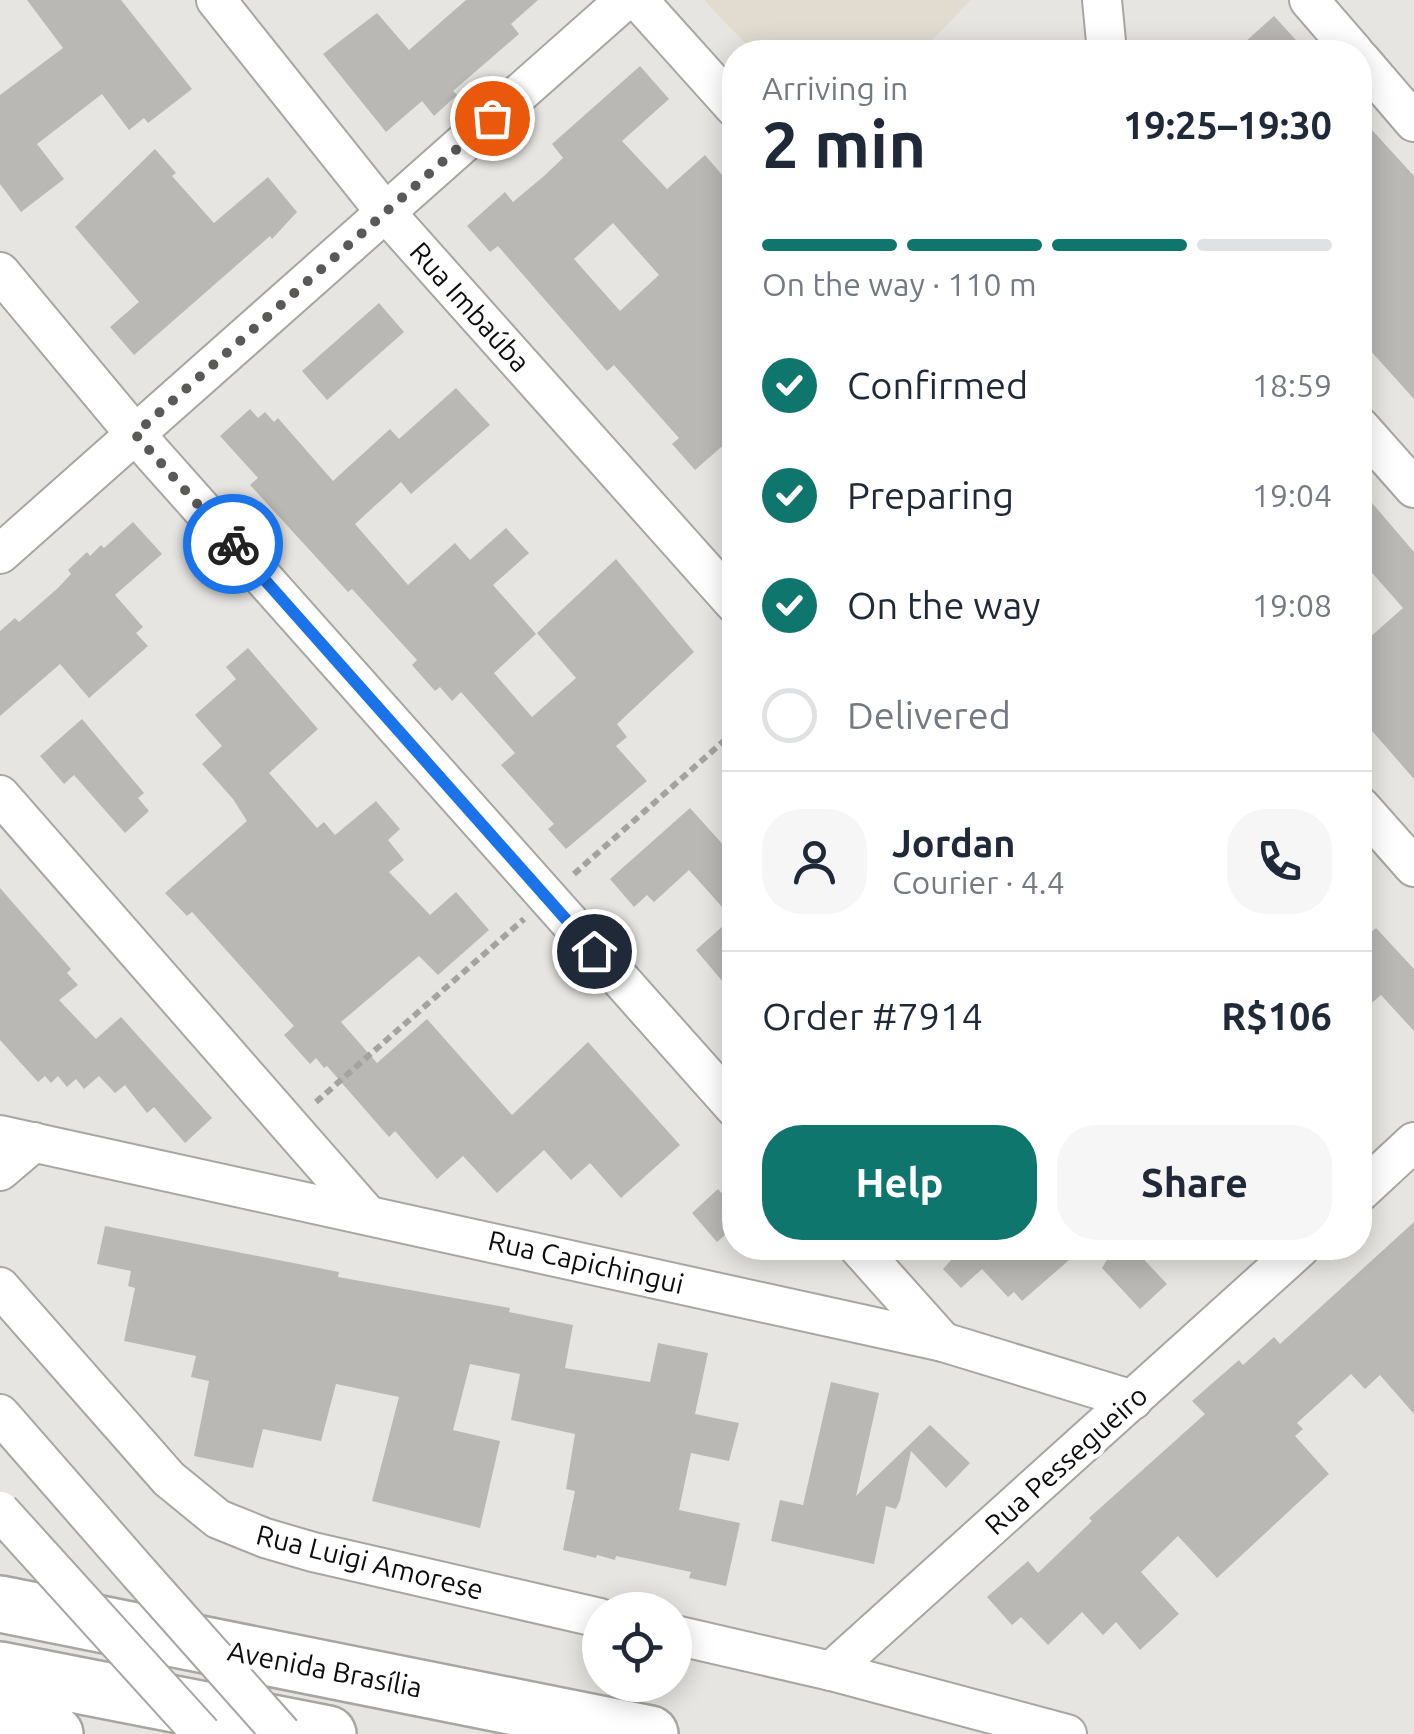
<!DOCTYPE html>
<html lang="en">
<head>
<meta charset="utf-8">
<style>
  :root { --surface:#fff; --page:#f6f6f7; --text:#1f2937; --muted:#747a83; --line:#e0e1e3; --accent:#0f766e }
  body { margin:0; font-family:Ubuntu,sans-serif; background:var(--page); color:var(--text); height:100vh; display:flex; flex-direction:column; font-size:38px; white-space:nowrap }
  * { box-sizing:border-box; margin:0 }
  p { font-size:32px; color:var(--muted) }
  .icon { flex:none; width:55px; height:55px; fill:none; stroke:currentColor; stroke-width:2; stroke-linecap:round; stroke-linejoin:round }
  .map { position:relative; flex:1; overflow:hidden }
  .side { position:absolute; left:722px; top:40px; width:650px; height:1220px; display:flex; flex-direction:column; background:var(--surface); border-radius:40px; box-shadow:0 5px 25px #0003 }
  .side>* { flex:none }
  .fabs { position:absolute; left:582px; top:1592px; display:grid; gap:20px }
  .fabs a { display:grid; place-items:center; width:110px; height:110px; border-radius:50%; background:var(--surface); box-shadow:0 5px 25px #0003; font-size:50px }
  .pin { position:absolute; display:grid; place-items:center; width:85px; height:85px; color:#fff; margin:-42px; border:5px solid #fff; border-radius:50%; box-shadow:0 2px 10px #0007 }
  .courier { position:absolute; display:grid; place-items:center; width:100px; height:100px; margin:-50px; border:8px solid #1a73e8; border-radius:50%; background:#fff; color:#222; box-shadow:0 2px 12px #0007 }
  .overview em { font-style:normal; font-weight:600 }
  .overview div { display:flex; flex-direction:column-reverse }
  .overview { display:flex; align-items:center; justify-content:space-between; height:170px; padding:0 40px }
  h1 { font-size:65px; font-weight:600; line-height:75px }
  .bar { display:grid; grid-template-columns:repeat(4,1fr); gap:15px 10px; align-content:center; height:120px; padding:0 40px }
  .bar i { height:12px; border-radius:8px; background:var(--line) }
  .bar .selected { background:var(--accent) }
  .bar p { grid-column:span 4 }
  .line { display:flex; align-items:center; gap:25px; padding:0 40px; border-top:2px solid var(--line) }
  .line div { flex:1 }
  .round { display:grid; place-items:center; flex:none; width:105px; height:105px; border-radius:40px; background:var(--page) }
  ol { padding:0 40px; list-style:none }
  li { display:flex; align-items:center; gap:30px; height:110px }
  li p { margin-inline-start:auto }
  li .icon { padding:10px; border-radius:50%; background:var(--accent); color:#fff; stroke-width:4 }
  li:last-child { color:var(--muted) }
  li i { width:55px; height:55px; border:5px solid var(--line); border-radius:50% }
  .button { display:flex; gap:20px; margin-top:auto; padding:20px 40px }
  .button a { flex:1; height:115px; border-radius:40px; background:var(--accent); color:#fff; font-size:40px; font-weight:600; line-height:115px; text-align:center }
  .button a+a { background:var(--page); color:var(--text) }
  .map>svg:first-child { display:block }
</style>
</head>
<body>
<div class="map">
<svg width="1414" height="1734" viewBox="0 0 1414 1734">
  <rect width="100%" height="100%" fill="#e7e5e1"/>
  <path fill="#e1dbd0" d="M 704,0 L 971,0 L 920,52 L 754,52 Z"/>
  <g fill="#bab8b5" fill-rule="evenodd">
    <path d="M 27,0 L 121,0 L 192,89 L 148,123 L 144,118 L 129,130 L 102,94 L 37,144 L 64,179 L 21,212 L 0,184 L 0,95 L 63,48 Z"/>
    <path d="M 466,0 L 538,0 L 511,24 L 519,34 L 453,91 L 457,95 L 434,116 L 422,101 L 386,132 L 323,54 L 377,13 L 409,50 Z"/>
    <path d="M 1274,16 L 1307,52 L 1234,52 Z"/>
    <path d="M 640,66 L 669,99 L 622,141 L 667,189 L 705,155 L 735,190 L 735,435 L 695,470 L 672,444 L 679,438 L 614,365 L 607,371 L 498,246 L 490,252 L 467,226 L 505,192 L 513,202 L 544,176 L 563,158 L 552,144 ZM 613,223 L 659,275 L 620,311 L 574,259 Z"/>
    <path d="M 1360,117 L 1414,176 L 1414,399 L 1360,339 Z"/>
    <path d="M 155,149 L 176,173 L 172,176 L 214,223 L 268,177 L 297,212 L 272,239 L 270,236 L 134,355 L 110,327 L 139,302 L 75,227 Z"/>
    <path d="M 379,303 L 404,332 L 327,400 L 302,371 Z"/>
    <path d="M 456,388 L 490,425 L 411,494 L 401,482 L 355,524 L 408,585 L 455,543 L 470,560 L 506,528 L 529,553 L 493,585 L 536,634 L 494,673 L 532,717 L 576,678 L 537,633 L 616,559 L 694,652 L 617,724 L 627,737 L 616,746 L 647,781 L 566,849 L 548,829 L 554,824 L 501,765 L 515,753 L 461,692 L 452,701 L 440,687 L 435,691 L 412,665 L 417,660 L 352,589 L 348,592 L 250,485 L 258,478 L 220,436 L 250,409 L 258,418 L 265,412 L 274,422 L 278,418 L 333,481 L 390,429 L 399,439 Z"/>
    <path d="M 1360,489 L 1414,552 L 1414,779 L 1360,717 L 1360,646 L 1403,608 L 1360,559 Z"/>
    <path d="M 133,522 L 162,554 L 115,595 L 143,627 L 136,633 L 148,646 L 89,698 L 60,664 L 0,716 L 0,631 L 15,618 L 19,622 L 58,588 L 71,574 L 68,570 L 87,552 L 90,556 L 101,545 L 104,548 Z"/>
    <path d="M 248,648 L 318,729 L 269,773 L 317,828 L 324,822 L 335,835 L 376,801 L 400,829 L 388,840 L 404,860 L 389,872 L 430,915 L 456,892 L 489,930 L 438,975 L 419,956 L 341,1022 L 377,1063 L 427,1019 L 512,1115 L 588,1042 L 680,1145 L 621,1198 L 590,1163 L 571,1180 L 544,1150 L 497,1193 L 463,1156 L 437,1179 L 395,1131 L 389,1137 L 327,1066 L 324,1068 L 316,1058 L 310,1064 L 284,1035 L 294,1026 L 192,912 L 187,916 L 165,893 L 247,821 L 233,799 L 202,764 L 222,746 L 195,715 L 236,679 L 226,667 Z"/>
    <path d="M 82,719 L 144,793 L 138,798 L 149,811 L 125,833 L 74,775 L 64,784 L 40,756 Z"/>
    <path d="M 690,808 L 735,858 L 735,996 L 696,950 L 732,918 L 689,870 L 654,902 L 647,895 L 634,907 L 610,879 Z"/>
    <path d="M 0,888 L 71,969 L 67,973 L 78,985 L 59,1000 L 96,1039 L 121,1017 L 212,1118 L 185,1143 L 154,1107 L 147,1113 L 125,1085 L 115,1093 L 99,1076 L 84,1089 L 76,1079 L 67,1087 L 58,1076 L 51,1083 L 45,1076 L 38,1082 L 0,1040 Z"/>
    <path d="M 1376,928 L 1414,969 L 1414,1031 L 1381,995 L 1360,1013 L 1360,942 Z"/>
    <path d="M 718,1189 L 735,1208 L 735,1226 L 717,1242 L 692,1213 Z"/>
    <path d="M 1414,1222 L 1414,1414 L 1380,1375 L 1365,1389 L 1351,1374 L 1297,1423 L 1303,1429 L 1295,1436 L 1329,1474 L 1217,1578 L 1178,1536 L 1141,1572 L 1179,1614 L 1140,1650 L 1116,1622 L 1103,1635 L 1082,1612 L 1048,1645 L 1021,1617 L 1012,1625 L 987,1597 L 1028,1561 L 1038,1573 L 1092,1521 L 1089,1518 L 1205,1414 L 1192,1401 L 1239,1360 L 1243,1365 L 1274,1337 L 1280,1344 Z"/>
    <path d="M 105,1226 L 339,1272 L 338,1277 L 510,1308 L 509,1312 L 573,1325 L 565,1368 L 650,1382 L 658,1343 L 708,1353 L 695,1414 L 739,1423 L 729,1461 L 691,1453 L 679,1510 L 740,1523 L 726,1586 L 689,1578 L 691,1572 L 616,1556 L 615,1560 L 597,1555 L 596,1558 L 563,1550 L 575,1491 L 566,1489 L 575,1434 L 511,1420 L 520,1374 L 470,1364 L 453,1430 L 500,1441 L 480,1528 L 372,1501 L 399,1397 L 336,1384 L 321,1441 L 263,1429 L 253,1468 L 194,1456 L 209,1381 L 191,1377 L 196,1356 L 124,1341 L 135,1288 L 128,1286 L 131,1271 L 97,1264 Z"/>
    <path d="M 962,1248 L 1083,1248 L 1022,1301 L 1014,1292 L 1008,1297 L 982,1269 L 961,1288 L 943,1269 Z"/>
    <path d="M 1114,1248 L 1133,1248 L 1167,1284 L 1140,1309 L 1102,1268 Z"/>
    <path d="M 831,1382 L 879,1393 L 856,1496 L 930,1425 L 970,1463 L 946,1488 L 911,1451 L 900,1500 L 896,1509 L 886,1506 L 874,1564 L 771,1541 L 780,1500 L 803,1505 Z"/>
  </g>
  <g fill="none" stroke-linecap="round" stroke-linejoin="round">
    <g stroke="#a8a6a2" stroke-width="42">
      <g id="minor">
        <path d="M 216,0 L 386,213 L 735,604"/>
        <path d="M 638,0 L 735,108"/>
        <path d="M 1102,0 L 1107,52"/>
        <path d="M 1309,0 L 1354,52"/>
        <path d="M 1360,59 L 1414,122"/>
        <path d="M 0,272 L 135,434 L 735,1108"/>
        <path d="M 1360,427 L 1414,488"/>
        <path d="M 0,554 L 625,0"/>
        <path d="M 0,795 L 366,1213"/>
        <path d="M 1360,806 L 1414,867"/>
        <path d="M 0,1135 L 943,1342 L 1133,1400"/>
        <path d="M 0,1171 L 34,1142"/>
        <path d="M 1360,1192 L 1414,1142"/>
        <path d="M 859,1248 L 943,1342"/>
        <path d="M 0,1287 L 169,1479 L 218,1519 L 265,1538 L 313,1552 L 600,1618"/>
        <path d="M 0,1414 L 139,1573"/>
        <path d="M 675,1635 L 831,1671 L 1067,1734"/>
        <path d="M 831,1671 L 1300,1248"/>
      </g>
    </g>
    <g stroke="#a8a6a2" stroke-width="60">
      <g id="highway">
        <path d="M 0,1604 L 650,1734"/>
        <path d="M 0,1670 L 328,1734"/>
        <path d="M 0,1719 L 55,1734"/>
      </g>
    </g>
    <g stroke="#a5a3a0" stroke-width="6" stroke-dasharray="8 5" stroke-linecap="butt">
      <path d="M 574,874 L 735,731"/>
      <path d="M 316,1102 L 524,919"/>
    </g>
    <use href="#minor" stroke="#fff" stroke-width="38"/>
    <use href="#highway" stroke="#fff" stroke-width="55"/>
    <g stroke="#a8a6a2" stroke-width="42" stroke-linecap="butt">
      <g id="minor-bridge">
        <path d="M 0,1511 L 202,1734"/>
        <path d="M 139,1573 L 282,1734"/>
      </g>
    </g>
    <use href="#minor-bridge" stroke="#fff" stroke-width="38"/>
  </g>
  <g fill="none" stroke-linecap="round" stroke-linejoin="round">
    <path stroke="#5a5957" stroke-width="10" stroke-dasharray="0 18" d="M 233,544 L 135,434 L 492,118"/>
    <path stroke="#1a73e8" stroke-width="12" d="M 233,544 L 594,951"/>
  </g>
  <g text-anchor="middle" stroke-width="9" stroke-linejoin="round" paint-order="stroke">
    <g font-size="28" fill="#0e0d0c" stroke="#fff">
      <text transform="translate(470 307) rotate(48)" y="10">Rua Imbaúba</text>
      <text transform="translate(586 1262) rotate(13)" y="10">Rua Capichingui</text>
      <text transform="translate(1066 1460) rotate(-42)" y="10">Rua Pessegueiro</text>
      <text transform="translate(370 1562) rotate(14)" y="10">Rua Luigi Amorese</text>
      <text transform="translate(325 1669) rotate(11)" y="10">Avenida Brasília</text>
    </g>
  </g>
</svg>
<div class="fabs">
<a><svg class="icon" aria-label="locate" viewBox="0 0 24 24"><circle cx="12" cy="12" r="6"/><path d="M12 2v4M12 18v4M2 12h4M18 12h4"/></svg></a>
</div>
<div class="pin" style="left:492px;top:118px;background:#ea580c"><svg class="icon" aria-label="bag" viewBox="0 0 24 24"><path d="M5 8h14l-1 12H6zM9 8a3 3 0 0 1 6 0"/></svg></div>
<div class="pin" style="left:594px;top:951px;background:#1f2937"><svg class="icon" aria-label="home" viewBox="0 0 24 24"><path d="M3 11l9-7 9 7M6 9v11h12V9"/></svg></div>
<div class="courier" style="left:233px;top:544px"><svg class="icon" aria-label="bike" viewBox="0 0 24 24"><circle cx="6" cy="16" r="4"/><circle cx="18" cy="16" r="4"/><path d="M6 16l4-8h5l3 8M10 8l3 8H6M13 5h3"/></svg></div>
<section class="side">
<div class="overview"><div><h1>2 min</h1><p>Arriving in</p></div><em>19:25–19:30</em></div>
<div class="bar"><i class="selected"></i><i class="selected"></i><i class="selected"></i><i></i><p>On the way · 110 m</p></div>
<ol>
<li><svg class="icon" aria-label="check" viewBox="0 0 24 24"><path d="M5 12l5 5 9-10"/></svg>Confirmed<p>18:59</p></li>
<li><svg class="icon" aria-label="check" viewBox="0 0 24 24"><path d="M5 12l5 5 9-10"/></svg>Preparing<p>19:04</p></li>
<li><svg class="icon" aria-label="check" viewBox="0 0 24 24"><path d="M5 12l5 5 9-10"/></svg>On the way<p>19:08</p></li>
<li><i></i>Delivered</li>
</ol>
<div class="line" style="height:180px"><a class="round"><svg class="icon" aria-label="person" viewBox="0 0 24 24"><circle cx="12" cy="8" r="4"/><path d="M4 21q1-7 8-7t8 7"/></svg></a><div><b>Jordan</b><p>Courier · 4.4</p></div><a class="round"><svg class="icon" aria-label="phone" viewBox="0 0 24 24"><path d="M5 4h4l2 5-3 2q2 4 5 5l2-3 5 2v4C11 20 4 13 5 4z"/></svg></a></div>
<div class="line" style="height:130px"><div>Order #7914</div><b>R$106</b></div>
<div class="button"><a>Help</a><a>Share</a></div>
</section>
</div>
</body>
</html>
